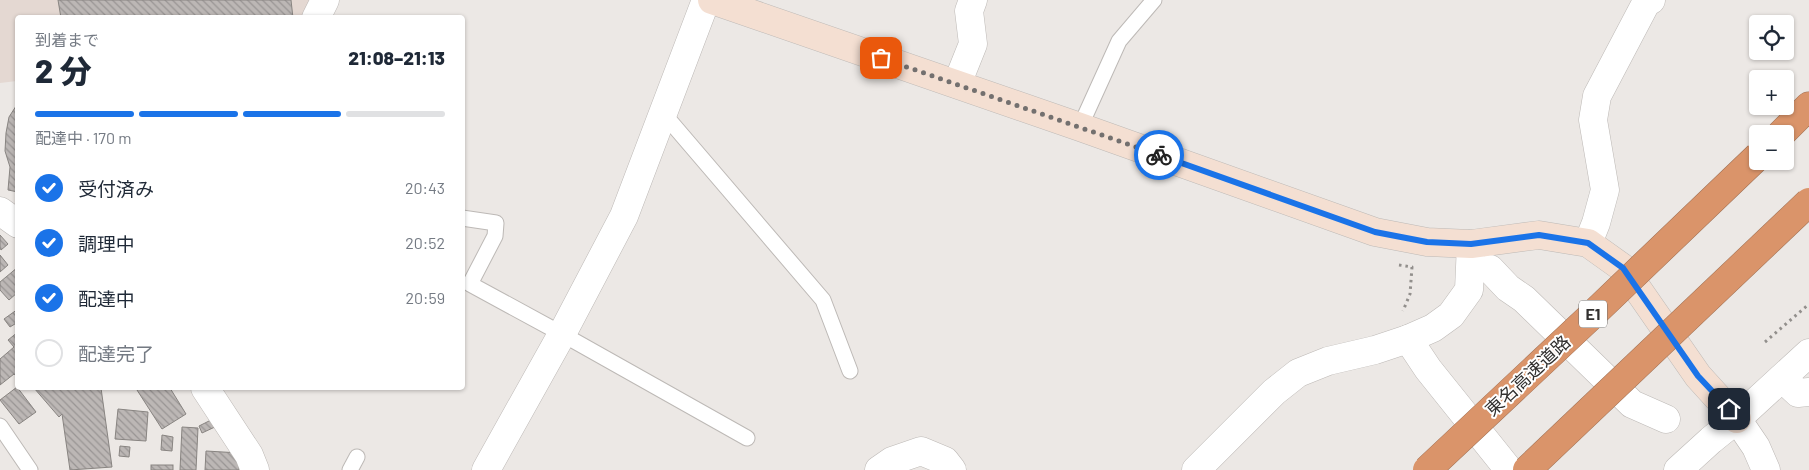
<!DOCTYPE html>
<html lang="ja">
<head>
<meta charset="utf-8">
<style>
  :root { --surface:#fff; --page:#f6f6f7; --text:#1f2937; --muted:#747a83; --line:#e0e1e3; --accent:#1a73e8 }
  body { margin:0; font-family:Barlow,"Noto Sans JP",sans-serif; background:var(--page); color:var(--text); height:100vh; display:flex; flex-direction:column; font-size:19px; white-space:nowrap }
  * { box-sizing:border-box; margin:0 }
  p { font-size:16px; color:var(--muted) }
  .icon { flex:none; width:28px; height:28px; fill:none; stroke:currentColor; stroke-width:2; stroke-linecap:round; stroke-linejoin:round }
  .map { position:relative; flex:1; overflow:hidden }
  .sheet { position:absolute; left:15px; top:15px; width:450px; height:375px; display:flex; flex-direction:column; background:var(--surface); border-radius:5px; box-shadow:0 1px 4px #0004 }
  .sheet>* { flex:none }
  .fabs { position:absolute; left:1749px; top:15px; display:grid; gap:10px }
  .fabs a { display:grid; place-items:center; width:45px; height:45px; border-radius:5px; background:var(--surface); box-shadow:0 1px 4px #0004; font-size:25px }
  .pin { position:absolute; display:grid; place-items:center; width:42px; height:42px; color:#fff; margin:-21px; border-radius:10px; box-shadow:0 2px 8px #0006 }
  .courier { position:absolute; display:grid; place-items:center; width:50px; height:50px; margin:-25px; border:4px solid #1a73e8; border-radius:50%; background:#fff; color:#222; box-shadow:0 1px 6px #0007 }
  .overview em { font-style:normal; font-weight:800 }
  .overview div { display:flex; flex-direction:column-reverse }
  .overview { display:flex; align-items:center; justify-content:space-between; height:85px; padding:0 20px }
  h1 { font-size:32px; font-weight:800; line-height:38px }
  .bar { display:grid; grid-template-columns:repeat(4,1fr); gap:8px 5px; align-content:center; height:60px; padding:0 20px }
  .bar i { height:6px; border-radius:4px; background:var(--line) }
  .bar .active { background:var(--accent) }
  .bar p { grid-column:span 4 }
  ol { padding:0 20px; list-style:none }
  li { display:flex; align-items:center; gap:15px; height:55px }
  li p { margin-inline-start:auto }
  li .icon { padding:5px; border-radius:50%; background:var(--accent); color:#fff; stroke-width:4 }
  li:last-child { color:var(--muted) }
  li i { width:28px; height:28px; border:2px solid var(--line); border-radius:50% }
  .map>svg:first-child { display:block }
</style>
</head>
<body>
<div class="map">
<svg width="1809" height="470" viewBox="0 0 1809 470">
  <defs>
    <pattern id="building-back-hatch" width="6" height="6" patternUnits="userSpaceOnUse" patternTransform="scale(1.25)"><rect width="6" height="6" fill="#bcb7b5"/><path d="M-1 5l2 2M0 0l6 6M5-1l2 2" fill="none" stroke="#999594"/></pattern>
  </defs>
  <rect width="100%" height="100%" fill="#ece8e5"/>
  <path fill="#e4d8d2" d="M 0,0 L 318,0 L 308,17 L 18,18 L 17,81 L 0,83 Z"/>
  <g fill="url(#building-back-hatch)" stroke="#888481">
    <path d="M 58,0 L 291,0 L 293,18 L 61,18 Z"/>
    <path d="M 18,103 L 18,192 L 8,190 L 10,167 L 5,151 L 6,133 L 9,117 Z"/>
    <path d="M 0,235 L 8,244 L 1,250 L 0,248 Z"/>
    <path d="M 0,255 L 8,265 L 0,272 Z"/>
    <path d="M 18,267 L 18,292 L 9,300 L 0,290 L 0,282 Z"/>
    <path d="M 18,309 L 18,322 L 10,327 L 4,319 Z"/>
    <path d="M 18,332 L 18,377 L 14,374 L 0,385 L 0,359 L 14,347 L 8,340 Z"/>
    <path d="M 17,387 L 36,412 L 19,424 L 0,400 Z"/>
    <path d="M 34,388 L 101,388 L 112,467 L 70,470 L 62,414 L 59,417 Z"/>
    <path d="M 141,388 L 170,388 L 186,414 L 162,429 L 137,390 Z"/>
    <path d="M 118,409 L 148,412 L 146,441 L 115,439 Z"/>
    <path d="M 213,419 L 217,426 L 202,433 L 199,426 Z"/>
    <path d="M 182,427 L 198,428 L 196,470 L 180,470 Z"/>
    <path d="M 162,435 L 173,437 L 172,451 L 161,450 Z"/>
    <path d="M 120,446 L 130,447 L 129,457 L 119,456 Z"/>
    <path d="M 206,451 L 240,453 L 239,470 L 205,470 Z"/>
    <rect x="151" y="465" width="22" height="5"/>
  </g>
  <g fill="none" stroke-linecap="round" stroke-linejoin="round">
    <g stroke="#bdb9b6" stroke-width="17">
      <g id="lane">
        <path d="M 663,113 L 823,300 L 850,371"/>
        <path d="M 1080,127 L 1119,41 L 1154,0"/>
        <path d="M 462,218 L 496,223 L 495,236 L 470,284 L 562,334 L 747,438"/>
        <path d="M 0,426 L 30,470"/>
        <path d="M 350,470 L 357,457"/>
      </g>
    </g>
    <g stroke="#bdb9b6" stroke-width="29">
      <g id="street">
        <path d="M 316,18 L 325,0"/>
        <path d="M 957,84 L 973,44 L 969,11 L 973,0"/>
        <path d="M 0,211 L 18,224"/>
        <path d="M 1588,243 L 1596,223 L 1605,190 L 1593,120 L 1597,96 L 1646,3 L 1651,0"/>
        <path d="M 1490,269 L 1508,288 L 1524,299 L 1632,404 L 1666,419"/>
        <path d="M 1408,339 L 1428,369 L 1509,470"/>
        <path d="M 1782,378 L 1798,393 L 1809,392"/>
        <path d="M 205,388 L 249,455 L 255,470"/>
        <path d="M 1737,419 L 1756,447 L 1766,470"/>
        <path d="M 486,470 L 562,334 L 624,216 L 706,0"/>
        <path d="M 879,470 L 892,461 L 921,451 L 945,461 L 952,470"/>
        <path d="M 1196,470 L 1274,392 L 1298,373 L 1328,361 L 1375,350 L 1408,339 L 1433,328 L 1451,315 L 1469,290 L 1471,244"/>
        <path d="M 1678,470 L 1711,440 L 1737,419 L 1809,353"/>
      </g>
    </g>
    <g stroke="#bdb9b6" stroke-width="29">
      <path id="secondary" d="M 712,0 L 1080,127 L 1375,232 L 1427,242 L 1471,244 L 1539,235 L 1588,243 L 1623,268 L 1698,376 L 1737,419"/>
    </g>
    <g stroke="#9f7155" stroke-width="29">
      <path id="highway" d="M 1781,134 L 1809,106"/>
    </g>
    <g stroke="#928f8c" stroke-width="3" stroke-dasharray="2.5 4" stroke-linecap="butt">
      <path d="M 1399,265 L 1412,267 L 1410,294 L 1403,311"/>
      <path d="M 1765,342 L 1809,304"/>
    </g>
    <use href="#lane" stroke="#fff" stroke-width="15"/>
    <use href="#street" stroke="#fff" stroke-width="28"/>
    <use href="#secondary" stroke="#f4dfd2" stroke-width="28"/>
    <use href="#highway" stroke="#da946a" stroke-width="28"/>
    <g stroke="#9f7155" stroke-width="29" stroke-linecap="butt">
      <g id="highway-bridge">
        <path d="M 1427,470 L 1590,317 L 1758,156"/>
        <path d="M 1527,470 L 1809,202"/>
      </g>
    </g>
    <use href="#highway-bridge" stroke="#da946a" stroke-width="28"/>
  </g>
  <g fill="none" stroke-linecap="round" stroke-linejoin="round">
    <path stroke="#73706f" stroke-width="5" stroke-dasharray="0 9" d="M 881,58 L 1159,155"/>
    <path stroke="#1a73e8" stroke-width="6" d="M 1159,155 L 1375,232 L 1427,242 L 1471,244 L 1539,235 L 1588,243 L 1623,268 L 1698,376 L 1729,409"/>
  </g>
  <g text-anchor="middle" stroke-width="4" stroke-linejoin="round" paint-order="stroke">
    <rect fill="#fff" stroke="#706e6d" stroke-width="1" x="1579" y="300.5" width="28" height="27" rx="4"/>
    <g font-size="16" font-weight="bold" fill="#32302f">
      <text x="1593" y="320">E1</text>
    </g>
    <g font-size="18" fill="#32302f" stroke="#fff">
      <text transform="translate(1528 376) rotate(-43)" y="6">東名高速道路</text>
    </g>
  </g>
</svg>
<div class="fabs">
<a><svg class="icon" aria-label="locate" viewBox="0 0 24 24"><circle cx="12" cy="12" r="6"/><path d="M12 2v4M12 18v4M2 12h4M18 12h4"/></svg></a>
<a>+</a>
<a>−</a>
</div>
<div class="pin" style="left:881px;top:58px;background:#ea580c"><svg class="icon" aria-label="bag" viewBox="0 0 24 24"><path d="M5 8h14l-1 12H6zM9 8a3 3 0 0 1 6 0"/></svg></div>
<div class="pin" style="left:1729px;top:409px;background:#1f2937"><svg class="icon" aria-label="home" viewBox="0 0 24 24"><path d="M3 11l9-7 9 7M6 9v11h12V9"/></svg></div>
<div class="courier" style="left:1159px;top:155px"><svg class="icon" aria-label="bike" viewBox="0 0 24 24"><circle cx="6" cy="16" r="4"/><circle cx="18" cy="16" r="4"/><path d="M6 16l4-8h5l3 8M10 8l3 8H6M13 5h3"/></svg></div>
<section class="sheet">
<div class="overview"><div><h1>2 分</h1><p>到着まで</p></div><em>21:08–21:13</em></div>
<div class="bar"><i class="active"></i><i class="active"></i><i class="active"></i><i></i><p>配達中 · 170 m</p></div>
<ol>
<li><svg class="icon" aria-label="check" viewBox="0 0 24 24"><path d="M5 12l5 5 9-10"/></svg>受付済み<p>20:43</p></li>
<li><svg class="icon" aria-label="check" viewBox="0 0 24 24"><path d="M5 12l5 5 9-10"/></svg>調理中<p>20:52</p></li>
<li><svg class="icon" aria-label="check" viewBox="0 0 24 24"><path d="M5 12l5 5 9-10"/></svg>配達中<p>20:59</p></li>
<li><i></i>配達完了</li>
</ol>
</section>
</div>
</body>
</html>
